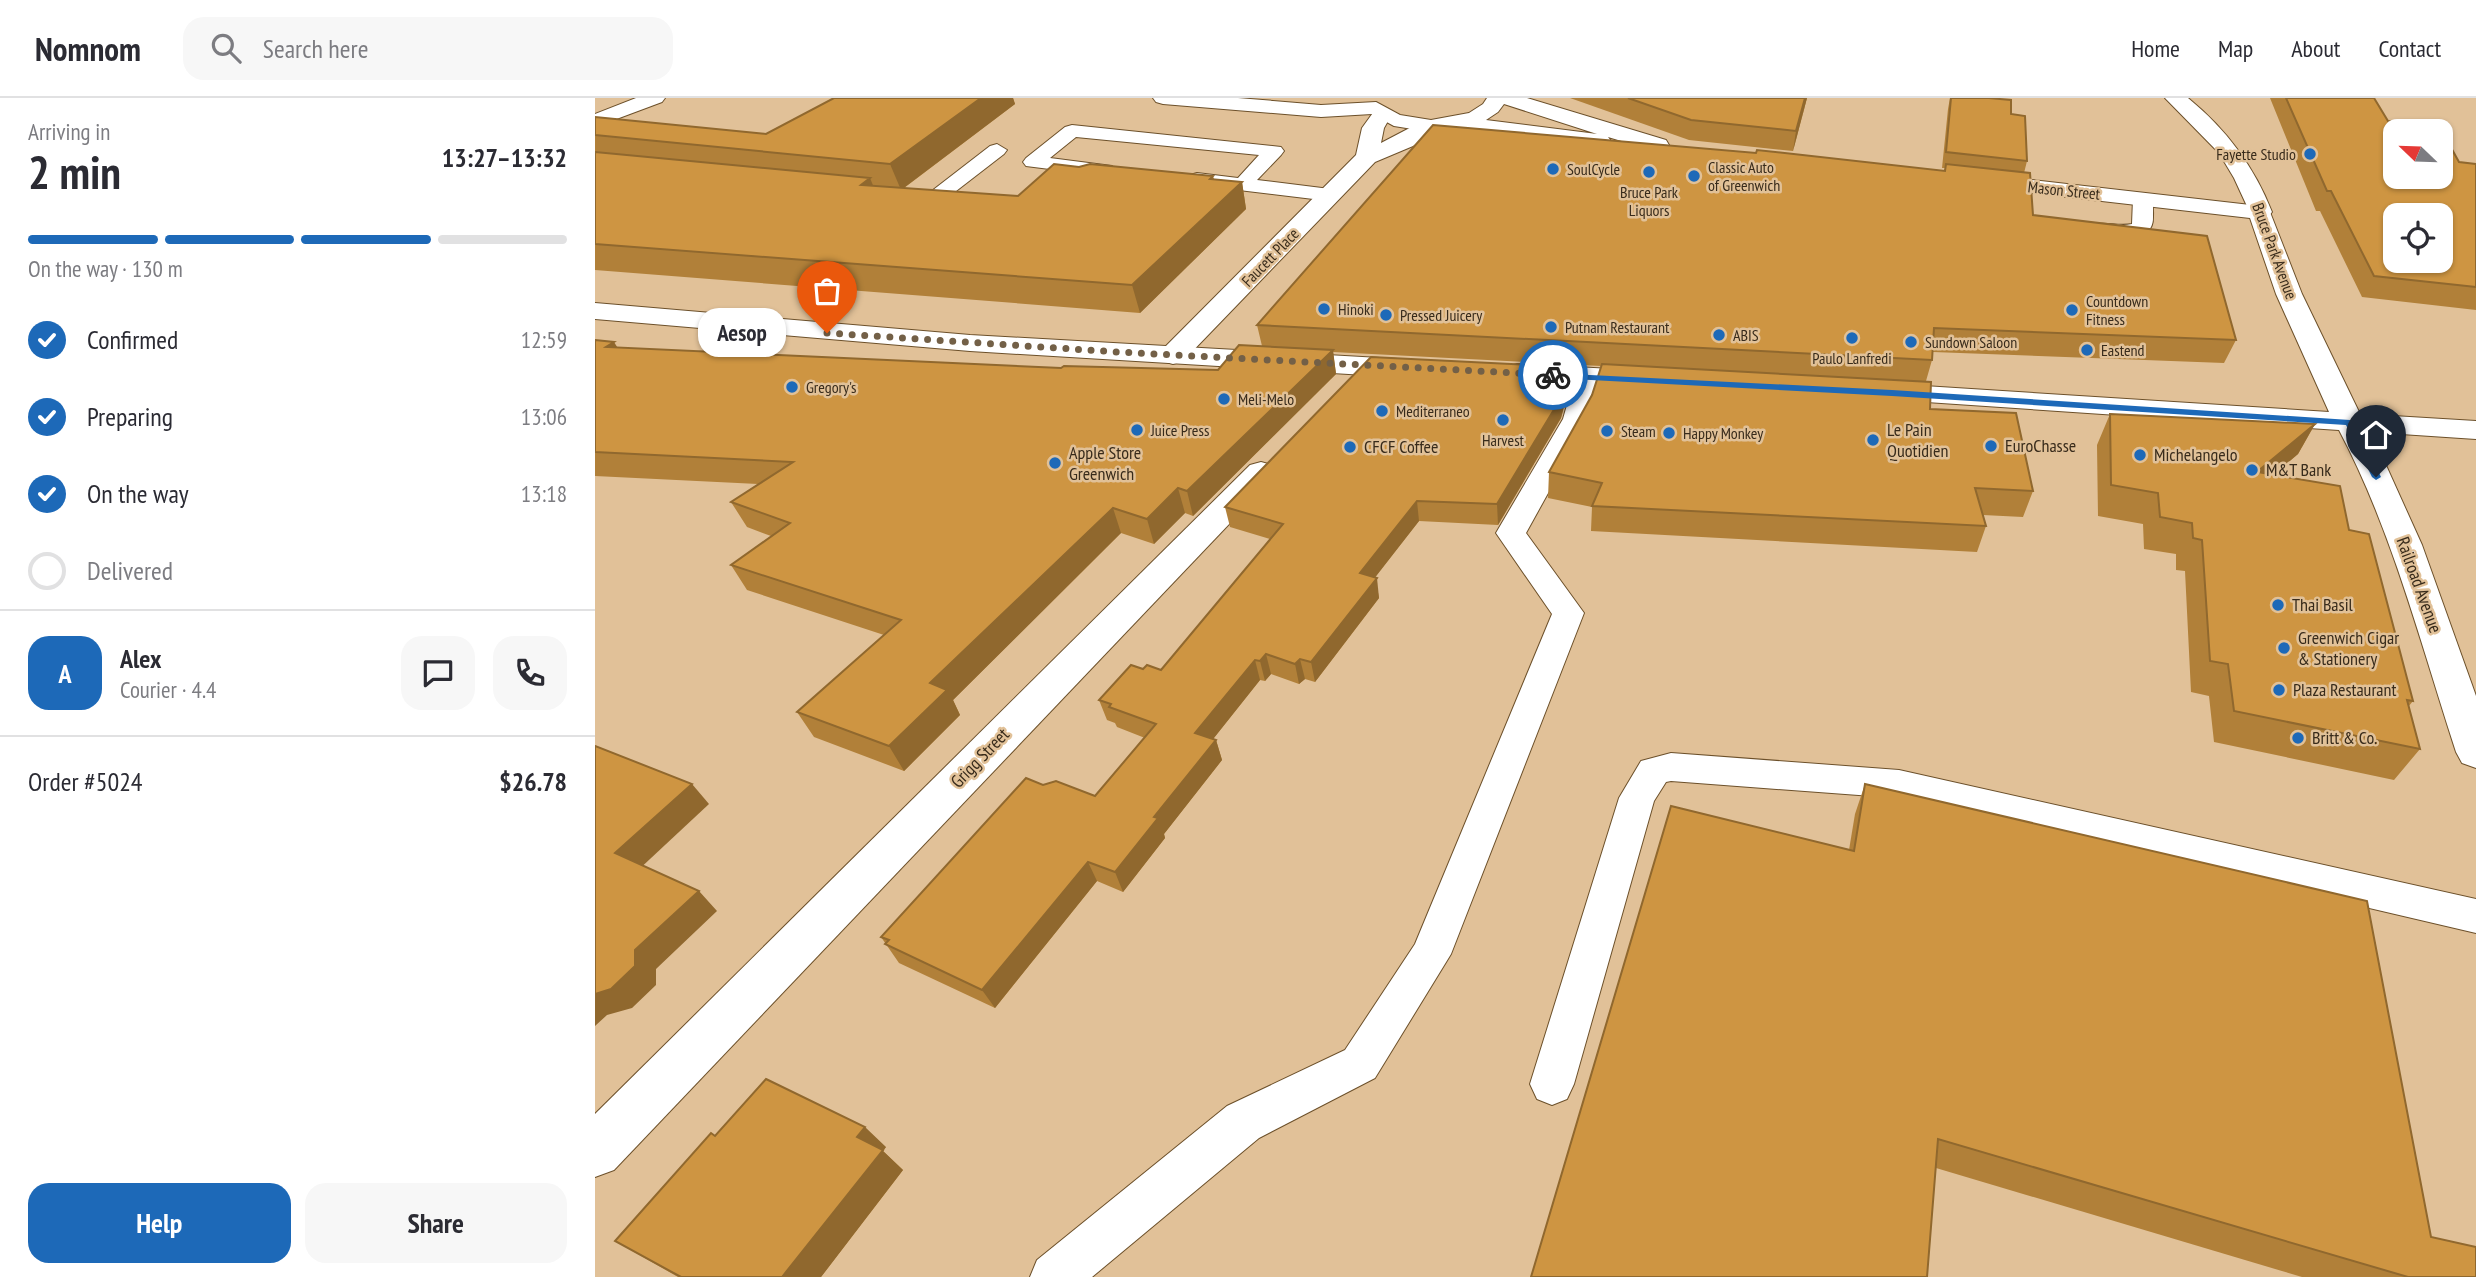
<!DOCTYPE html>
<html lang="en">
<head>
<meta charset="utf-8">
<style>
  :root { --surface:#fff; --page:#f7f7f7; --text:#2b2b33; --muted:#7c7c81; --line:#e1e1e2; --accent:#1d69b8 }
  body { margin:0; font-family:"PT Sans Narrow",sans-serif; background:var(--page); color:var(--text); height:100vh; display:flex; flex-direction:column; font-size:26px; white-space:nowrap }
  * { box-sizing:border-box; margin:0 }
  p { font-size:23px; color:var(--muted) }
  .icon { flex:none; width:38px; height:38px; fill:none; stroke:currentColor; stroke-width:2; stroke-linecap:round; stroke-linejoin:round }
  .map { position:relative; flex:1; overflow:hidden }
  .sheet { display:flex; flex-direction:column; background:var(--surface); width:595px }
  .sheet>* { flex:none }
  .needle { width:46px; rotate:293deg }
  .buttons { position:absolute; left:1788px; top:21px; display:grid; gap:14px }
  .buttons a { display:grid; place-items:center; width:70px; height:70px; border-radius:14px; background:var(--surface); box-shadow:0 2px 5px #0004; font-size:35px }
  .pin { position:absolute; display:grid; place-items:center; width:60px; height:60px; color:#fff; margin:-72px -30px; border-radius:50% 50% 50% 0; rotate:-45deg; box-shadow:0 0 7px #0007 }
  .pin .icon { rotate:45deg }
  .courier { position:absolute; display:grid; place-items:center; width:70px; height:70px; margin:-35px; border:5px solid #1d69b8; border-radius:50%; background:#fff; color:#222; box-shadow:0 2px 9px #0007 }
  .bubble { position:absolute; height:49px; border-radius:21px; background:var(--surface); box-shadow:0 2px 5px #0004; font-size:23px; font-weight:700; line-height:49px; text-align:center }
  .overview em { font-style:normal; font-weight:700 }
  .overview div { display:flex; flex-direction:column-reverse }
  .overview { display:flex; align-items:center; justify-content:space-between; height:119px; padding:0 28px }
  h1 { font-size:46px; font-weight:700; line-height:52px }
  .bar { display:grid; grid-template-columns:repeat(4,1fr); gap:10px 7px; align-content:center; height:84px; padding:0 28px }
  .bar i { height:9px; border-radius:5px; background:var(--line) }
  .bar .on { background:var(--accent) }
  .bar p { grid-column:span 4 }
  .line { display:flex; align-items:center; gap:18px; padding:0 28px; border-top:2px solid var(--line) }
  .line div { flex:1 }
  .round { display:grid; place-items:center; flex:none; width:74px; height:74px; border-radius:21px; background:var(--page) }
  ol { padding:0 28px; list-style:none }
  li { display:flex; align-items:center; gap:21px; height:77px }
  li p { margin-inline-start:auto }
  li .icon { padding:7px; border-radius:50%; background:var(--accent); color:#fff; stroke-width:4 }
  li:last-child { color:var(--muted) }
  li i { width:38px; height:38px; border:4px solid var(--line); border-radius:50% }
  .button { display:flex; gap:14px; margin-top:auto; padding:14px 28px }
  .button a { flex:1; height:80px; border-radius:21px; background:var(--accent); color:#fff; font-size:28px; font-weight:700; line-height:80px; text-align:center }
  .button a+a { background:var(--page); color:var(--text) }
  header { display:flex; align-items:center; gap:42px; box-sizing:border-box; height:98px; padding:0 35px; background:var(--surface); border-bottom:2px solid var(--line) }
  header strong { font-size:33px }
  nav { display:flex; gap:38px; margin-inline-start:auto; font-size:24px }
  .search { width:490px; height:63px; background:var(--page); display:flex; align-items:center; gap:18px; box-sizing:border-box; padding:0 24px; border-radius:21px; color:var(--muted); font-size:26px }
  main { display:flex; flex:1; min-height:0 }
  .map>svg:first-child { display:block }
</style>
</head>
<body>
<header>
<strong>Nomnom</strong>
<div class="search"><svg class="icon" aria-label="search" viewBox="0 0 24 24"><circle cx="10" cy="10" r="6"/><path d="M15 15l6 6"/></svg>Search here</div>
<nav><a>Home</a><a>Map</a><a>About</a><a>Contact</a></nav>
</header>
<main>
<section class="sheet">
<div class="overview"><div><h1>2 min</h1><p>Arriving in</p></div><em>13:27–13:32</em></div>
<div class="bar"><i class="on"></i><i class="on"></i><i class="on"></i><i></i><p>On the way · 130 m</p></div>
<ol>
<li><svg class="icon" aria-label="check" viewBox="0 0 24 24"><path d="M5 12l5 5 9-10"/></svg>Confirmed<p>12:59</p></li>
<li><svg class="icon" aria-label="check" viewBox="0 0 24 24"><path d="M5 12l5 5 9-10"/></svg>Preparing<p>13:06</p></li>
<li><svg class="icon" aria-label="check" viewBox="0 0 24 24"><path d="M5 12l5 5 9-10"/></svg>On the way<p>13:18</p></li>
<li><i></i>Delivered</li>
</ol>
<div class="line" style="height:126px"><b class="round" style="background:var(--accent);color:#fff">A</b><div><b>Alex</b><p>Courier · 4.4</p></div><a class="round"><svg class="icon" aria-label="chat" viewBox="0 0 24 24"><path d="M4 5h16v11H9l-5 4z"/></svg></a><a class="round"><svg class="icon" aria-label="phone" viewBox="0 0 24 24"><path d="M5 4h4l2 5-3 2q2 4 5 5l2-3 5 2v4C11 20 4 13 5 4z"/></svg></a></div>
<div class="line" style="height:91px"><div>Order #5024</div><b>$26.78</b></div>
<div class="button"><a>Help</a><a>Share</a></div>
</section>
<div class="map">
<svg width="1881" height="1179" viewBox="0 0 1881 1179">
  <rect width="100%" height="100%" fill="#e1c198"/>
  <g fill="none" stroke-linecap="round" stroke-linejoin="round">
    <g stroke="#6c502a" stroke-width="2">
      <g id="lane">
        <path d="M 477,27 L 686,49 L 689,53 L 686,57 L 662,82 L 735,91 L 742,93 L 745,97 L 742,101 L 735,103 L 602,87 L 595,85 L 592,81 L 595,77 L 602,75 L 643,80 L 664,57 L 481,39 L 455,60 L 517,68 L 520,72 L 517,76 L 510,78 L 431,68 L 428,64 L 431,60 L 470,29 Z"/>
        <path d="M 402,46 L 412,52 L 409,56 L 343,107 L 329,107 L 326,103 L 329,99 L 395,48 Z"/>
        <path d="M 1548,95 L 1555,97 C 1559,104 1558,111 1558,119 C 1559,148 1514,140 1496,135 L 1492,131 L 1496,127 C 1510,123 1523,129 1537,126 L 1538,101 L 1541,97 Z"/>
        <path d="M 993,271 L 1002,274 L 1006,279 L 994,321 L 931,435 L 989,515 L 856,856 L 780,980 L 664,1040 L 497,1179 L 435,1179 L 442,1162 L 632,1008 L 750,952 L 820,846 L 957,516 L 901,435 L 968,321 L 980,279 L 984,274 Z"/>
        <path d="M 1076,655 L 1304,672 L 1881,801 L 1881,835 L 1304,700 L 1076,683 L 1071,684 L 1059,703 L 979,986 L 972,1001 L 957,1007 L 942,1001 L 935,986 L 1024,700 L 1046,663 Z"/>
      </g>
    </g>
    <g stroke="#6c502a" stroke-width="2">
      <g id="street">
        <path d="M 1570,0 L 1593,0 C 1631,31 1659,68 1677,114 L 1673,119 L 1665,121 L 1657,119 L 1639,80 L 1624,55 Z"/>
        <path d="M 787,10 L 794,12 L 797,16 L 789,30 L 786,45 L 828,23 L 844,23 L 847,28 L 818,48 L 780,64 L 588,263 L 578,266 L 568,263 L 564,257 L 568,251 L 761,57 L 767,30 L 780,12 Z"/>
        <path d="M 666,364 L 677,367 L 682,374 L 677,381 L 19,1072 L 0,1079 L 0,1016 L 655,367 Z"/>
      </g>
    </g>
    <g stroke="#6c502a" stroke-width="2">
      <g id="secondary">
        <path d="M 41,0 L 70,0 L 67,4 L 0,29 L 0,16 Z"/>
        <path d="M 558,0 L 643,0 L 726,7 L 781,4 L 805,17 L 836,22 L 874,15 L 888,6 L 892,0 L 932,0 L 1071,42 L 1074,47 L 1071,52 L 1063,54 L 1013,39 L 1016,43 L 1013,48 L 1005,50 L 857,30 L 836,34 L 799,28 L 777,16 L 726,19 L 568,6 L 561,4 ZM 909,6 L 1002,36 L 891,22 L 903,14 Z"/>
        <path d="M 1385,76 L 1673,109 L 1707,196 L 1765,316 L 1881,323 L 1881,341 L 1776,334 L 1827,447 L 1881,598 L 1881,670 L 1867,665 L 1861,654 C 1826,547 1797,432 1744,332 L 1272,300 L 1267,294 L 1272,288 L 1282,285 L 1734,314 L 1681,196 L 1655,120 L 1377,88 L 1373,83 L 1377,78 Z"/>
        <path d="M 0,205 L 375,237 L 820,262 L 830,265 L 834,271 L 830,277 L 820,280 L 375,253 L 0,221 Z"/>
        <path d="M 922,266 L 1054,273 L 1064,276 L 1069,282 L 1064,288 L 1054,291 L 912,281 L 908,275 L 912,269 Z"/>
      </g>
    </g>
    <use href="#lane" fill="#fff" fill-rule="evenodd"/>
    <use href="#street" fill="#fff" fill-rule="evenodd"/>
    <use href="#secondary" fill="#fff" fill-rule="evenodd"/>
  </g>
  <g fill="#b18039">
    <path d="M 239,0 L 418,0 L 420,6 L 309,90 L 423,98 L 484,69 L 618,78 L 619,81 L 647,84 L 651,111 L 545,215 L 0,172 L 0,19 L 171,36 Z"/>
    <path d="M 975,0 L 1212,0 L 1198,53 L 1094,42 Z"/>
    <path d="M 1355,0 L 1394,0 L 1416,16 L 1432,63 L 1429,75 L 1438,117 L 1641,242 L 1629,265 L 1338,254 L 1337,262 L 1331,283 L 1335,311 L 1438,393 L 1428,419 L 1388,417 L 1391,428 L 1382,454 L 996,433 L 997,409 L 953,400 L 954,374 L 997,297 L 1006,268 L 738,254 L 741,276 L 598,418 L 590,415 L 559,446 L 526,435 L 358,602 L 365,617 L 309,673 L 219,639 L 202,614 L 289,537 L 152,492 L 136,467 L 176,438 L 152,429 L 136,404 L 163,386 L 0,378 L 0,242 L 23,250 L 466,270 L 623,272 L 667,248 L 662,227 L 1349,73 L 1350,70 L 1347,70 L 1353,11 Z"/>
    <path d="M 1675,0 L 1779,0 L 1793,23 L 1864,64 L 1881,66 L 1881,212 L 1767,199 L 1725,113 L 1721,113 Z"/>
    <path d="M 974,289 L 966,320 L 903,427 L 824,423 L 780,479 L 784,500 L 720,584 L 710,581 L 704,586 L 676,576 L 670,583 L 665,582 L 618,641 L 621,642 L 627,662 L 569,736 L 570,740 L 528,794 L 502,783 L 400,910 L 304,865 L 286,839 L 448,687 L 500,698 L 550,640 L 522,629 L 520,625 L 512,622 L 504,602 L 548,571 L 566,572 L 675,441 L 635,429 L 630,409 Z"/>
    <path d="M 1515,316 L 1720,326 L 1703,356 L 1679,376 L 1754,432 L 1818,603 L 1813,609 L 1825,651 L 1799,682 L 1619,644 L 1614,598 L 1596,594 L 1590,473 L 1581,472 L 1581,456 L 1549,451 L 1548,426 L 1503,418 L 1502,347 Z"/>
    <path d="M 1270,686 L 1836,1139 L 1881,1179 L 1707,1179 L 1341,1070 L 1254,752 L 1260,716 Z"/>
    <path d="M 120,1038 L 291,1049 L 288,1053 L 308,1072 L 226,1179 L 83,1179 L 20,1143 Z"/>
  </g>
  <g fill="#90682e">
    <path d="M 386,0 L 418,0 L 420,6 L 306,92 L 295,66 Z"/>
    <path d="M 1210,0 L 1212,0 L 1198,53 L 1201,33 Z"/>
    <path d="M 275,80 L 286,107 L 266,87 Z"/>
    <path d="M 647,84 L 651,111 L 545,215 L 537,187 Z"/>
    <path d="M 19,244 L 34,268 L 11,249 Z"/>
    <path d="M 738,252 L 741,276 L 598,418 L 592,393 Z"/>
    <path d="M 975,269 L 974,289 L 966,320 L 903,427 L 902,406 Z"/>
    <path d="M 1720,326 L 1703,356 L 1645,405 L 1662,374 Z"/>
    <path d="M 583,390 L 590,415 L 559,446 L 552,421 Z"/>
    <path d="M 822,403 L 824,423 L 768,495 L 765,475 Z"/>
    <path d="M 518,410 L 526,435 L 358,602 L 365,617 L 309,673 L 294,648 L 335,585 Z"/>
    <path d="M 782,480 L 784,500 L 720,584 L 716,564 Z"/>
    <path d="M 671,556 L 676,576 L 670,583 L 665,563 Z"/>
    <path d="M 705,561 L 710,581 L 704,586 L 700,566 Z"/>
    <path d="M 660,562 L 665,582 L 607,655 L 600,635 Z"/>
    <path d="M 621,642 L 627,662 L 569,736 L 570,740 L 528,794 L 520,774 L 559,719 Z"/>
    <path d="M 97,686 L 114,706 L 40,775 L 20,755 Z"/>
    <path d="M 493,764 L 502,783 L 400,910 L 387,892 Z"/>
    <path d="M 104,793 L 122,813 L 61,871 L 61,887 L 37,910 L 12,917 L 0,928 L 0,896 L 40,852 Z"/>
    <path d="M 270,1029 L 291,1049 L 288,1053 L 308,1072 L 226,1179 L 187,1179 L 262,1039 Z"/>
  </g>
  <g fill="#ce9542" stroke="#90682e" stroke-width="2" fill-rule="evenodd">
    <path d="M 239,0 L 386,0 L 295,66 L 0,37 L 0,19 L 171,36 Z"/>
    <path d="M 1033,0 L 1210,0 L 1201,33 L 1096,22 Z"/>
    <path d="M 1356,0 L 1394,0 L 1416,2 L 1416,16 L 1430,18 L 1432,63 L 1351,54 Z"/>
    <path d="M 1691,0 L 1779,0 L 1793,23 L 1844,28 L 1864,64 L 1881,66 L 1881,189 L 1779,178 L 1736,93 L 1732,93 ZM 1801,33 L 1846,33 L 1846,79 L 1801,79 ZM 1801,117 L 1846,117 L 1846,163 L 1801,163 Z"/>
    <path d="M 838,27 L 1161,55 L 1162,52 L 1350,73 L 1351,66 L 1435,75 L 1438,117 L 1612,138 L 1641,242 L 1339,230 L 1337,262 L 662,227 Z"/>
    <path d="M 0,54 L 275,80 L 266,87 L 423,98 L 459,66 L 484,69 L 495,66 L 618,78 L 615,81 L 647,84 L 537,187 L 0,146 Z"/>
    <path d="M 0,242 L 19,244 L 11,249 L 466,270 L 469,268 L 623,272 L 644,247 L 738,252 L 592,393 L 583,390 L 552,421 L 518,410 L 335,585 L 352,592 L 294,648 L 202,614 L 306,522 L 136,467 L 195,425 L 136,404 L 198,364 L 0,354 Z"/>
    <path d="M 776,259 L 975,269 L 966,300 L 902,406 L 822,403 L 765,475 L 782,480 L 716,564 L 705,561 L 700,566 L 671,556 L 665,563 L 660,562 L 600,635 L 621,642 L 559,719 L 563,720 L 520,774 L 493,764 L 387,892 L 290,846 L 294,842 L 286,839 L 431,680 L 448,687 L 461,683 L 500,698 L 561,626 L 514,609 L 516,606 L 504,602 L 536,567 L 548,571 L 552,567 L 566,572 L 688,426 L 630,409 Z"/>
    <path d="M 1007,266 L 1336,284 L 1335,311 L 1421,315 L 1438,393 L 1380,390 L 1391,428 L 997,408 L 1007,385 L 954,374 L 997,297 Z"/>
    <path d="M 1515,316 L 1720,326 L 1662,374 L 1745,388 L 1754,432 L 1774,436 L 1818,603 L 1812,602 L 1825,651 L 1639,613 L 1633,566 L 1615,563 L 1607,442 L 1598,440 L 1597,425 L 1565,419 L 1563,395 L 1516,387 Z"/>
    <path d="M 0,648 L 97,686 L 20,755 L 104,793 L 40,852 L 40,868 L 16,891 L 0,896 Z"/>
    <path d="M 1270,686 L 1772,803 L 1836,1139 L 1881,1149 L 1881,1179 L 1813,1179 L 1343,1041 L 1332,1179 L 936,1179 L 1076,708 L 1259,753 Z"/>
    <path d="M 171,981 L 270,1029 L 262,1039 L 288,1052 L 187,1179 L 86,1179 L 20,1143 L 116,1035 L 120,1038 Z"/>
  </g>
  <path fill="#1d69b8" d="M 955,275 L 1297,292 L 1755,322 L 1759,324 L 1786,379 L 1781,382 L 1777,379 L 1751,327 L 1297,298 L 958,280 Z"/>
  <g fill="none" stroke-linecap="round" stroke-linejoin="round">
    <path stroke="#736047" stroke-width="7" stroke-dasharray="0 12.6" d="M 232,235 L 523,254 L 958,277"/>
  </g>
  <g fill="#1d69b8" stroke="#e1c198" stroke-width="2.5">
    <circle cx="1715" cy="56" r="7"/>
    <circle cx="958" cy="71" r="7"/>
    <circle cx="1054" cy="74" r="7"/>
    <circle cx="1099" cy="78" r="7"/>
    <circle cx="729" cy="211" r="7"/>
    <circle cx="1477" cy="212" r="7"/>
    <circle cx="791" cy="217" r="7"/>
    <circle cx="956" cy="229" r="7"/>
    <circle cx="1124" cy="237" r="7"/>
    <circle cx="1257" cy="240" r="7"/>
    <circle cx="1316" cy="244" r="7"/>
    <circle cx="1492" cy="252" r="7"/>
    <circle cx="197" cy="289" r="7"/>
    <circle cx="629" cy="301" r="7"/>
    <circle cx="787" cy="313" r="7"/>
    <circle cx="908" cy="322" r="7"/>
    <circle cx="542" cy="332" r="7"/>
    <circle cx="1012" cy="333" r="7"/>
    <circle cx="1074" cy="335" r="7"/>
    <circle cx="1278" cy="342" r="7"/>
    <circle cx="1396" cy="348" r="7"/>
    <circle cx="755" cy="349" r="7"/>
    <circle cx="1545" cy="357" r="7"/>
    <circle cx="460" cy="365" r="7"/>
    <circle cx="1657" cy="372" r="7"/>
    <circle cx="1683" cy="507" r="7"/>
    <circle cx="1689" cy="550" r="7"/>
    <circle cx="1684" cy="592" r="7"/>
    <circle cx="1703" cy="640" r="7"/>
  </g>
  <g text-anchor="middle" stroke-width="5" stroke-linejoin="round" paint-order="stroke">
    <g font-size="16" fill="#382b1b" stroke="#e1c198" text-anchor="start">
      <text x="1701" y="62" text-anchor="end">Fayette Studio</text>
      <text x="1113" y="75">Classic Auto<tspan x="1113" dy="18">of Greenwich</tspan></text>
      <text x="972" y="77">SoulCycle</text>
      <text x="1054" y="100" text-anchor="middle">Bruce Park<tspan x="1054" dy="18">Liquors</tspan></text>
      <text x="1491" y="209">Countdown<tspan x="1491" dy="18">Fitness</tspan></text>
      <text x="743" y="217">Hinoki</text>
      <text x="805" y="223">Pressed Juicery</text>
      <text x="970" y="235">Putnam Restaurant</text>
      <text x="1138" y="243">ABIS</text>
      <text x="1330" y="250">Sundown Saloon</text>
      <text x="1506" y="258">Eastend</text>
      <text x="1257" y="266" text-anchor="middle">Paulo Lanfredi</text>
      <text x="211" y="295">Gregory's</text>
      <text x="643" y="307">Meli-Melo</text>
      <text x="801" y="319">Mediterraneo</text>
      <text x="556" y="338">Juice Press</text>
      <text x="1026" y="339">Steam</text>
      <text x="1088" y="341">Happy Monkey</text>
      <text x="908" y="348" text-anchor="middle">Harvest</text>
    </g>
    <g font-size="16" fill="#382b1b" stroke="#e1c198">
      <text transform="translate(1469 92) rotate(6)" y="6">Mason Street</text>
      <text transform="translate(1680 153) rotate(70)" y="6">Bruce Park Avenue</text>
      <text transform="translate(675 159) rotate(-46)" y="6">Faucett Place</text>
    </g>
    <g font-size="18" fill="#382b1b" stroke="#e1c198" text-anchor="start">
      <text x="1292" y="338">Le Pain<tspan x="1292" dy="21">Quotidien</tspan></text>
      <text x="1410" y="354">EuroChasse</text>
      <text x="769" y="355">CFCF Coffee</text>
      <text x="474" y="361">Apple Store<tspan x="474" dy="21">Greenwich</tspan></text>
      <text x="1559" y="363">Michelangelo</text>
      <text x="1671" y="378">M&amp;T Bank</text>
      <text x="1697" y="513">Thai Basil</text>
      <text x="1703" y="546">Greenwich Cigar<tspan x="1703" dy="21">&amp; Stationery</tspan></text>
      <text x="1698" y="598">Plaza Restaurant</text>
      <text x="1717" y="646">Britt &amp; Co.</text>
    </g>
    <g font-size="18" fill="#382b1b" stroke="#e1c198">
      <text transform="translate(1824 487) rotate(70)" y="6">Railroad Avenue</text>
      <text transform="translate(385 660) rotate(-46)" y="6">Grigg Street</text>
    </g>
  </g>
</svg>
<div class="buttons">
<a><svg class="needle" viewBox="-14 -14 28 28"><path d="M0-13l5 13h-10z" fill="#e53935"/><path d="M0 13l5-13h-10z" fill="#7c7c81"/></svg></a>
<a><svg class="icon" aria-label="locate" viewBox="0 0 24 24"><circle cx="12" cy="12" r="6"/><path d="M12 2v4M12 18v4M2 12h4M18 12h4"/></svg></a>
</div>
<div class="pin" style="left:232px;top:235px;background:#ea580c"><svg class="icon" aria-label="bag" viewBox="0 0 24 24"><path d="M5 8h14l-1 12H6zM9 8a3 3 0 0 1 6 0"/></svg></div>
<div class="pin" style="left:1781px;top:379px;background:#1f2937"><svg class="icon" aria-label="home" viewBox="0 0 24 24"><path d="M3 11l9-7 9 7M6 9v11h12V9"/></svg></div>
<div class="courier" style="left:958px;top:277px"><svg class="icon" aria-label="bike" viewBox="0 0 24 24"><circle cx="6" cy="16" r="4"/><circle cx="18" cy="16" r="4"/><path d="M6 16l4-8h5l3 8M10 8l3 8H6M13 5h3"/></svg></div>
<div class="bubble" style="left:103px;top:210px;width:88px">Aesop</div>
</div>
</main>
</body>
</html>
